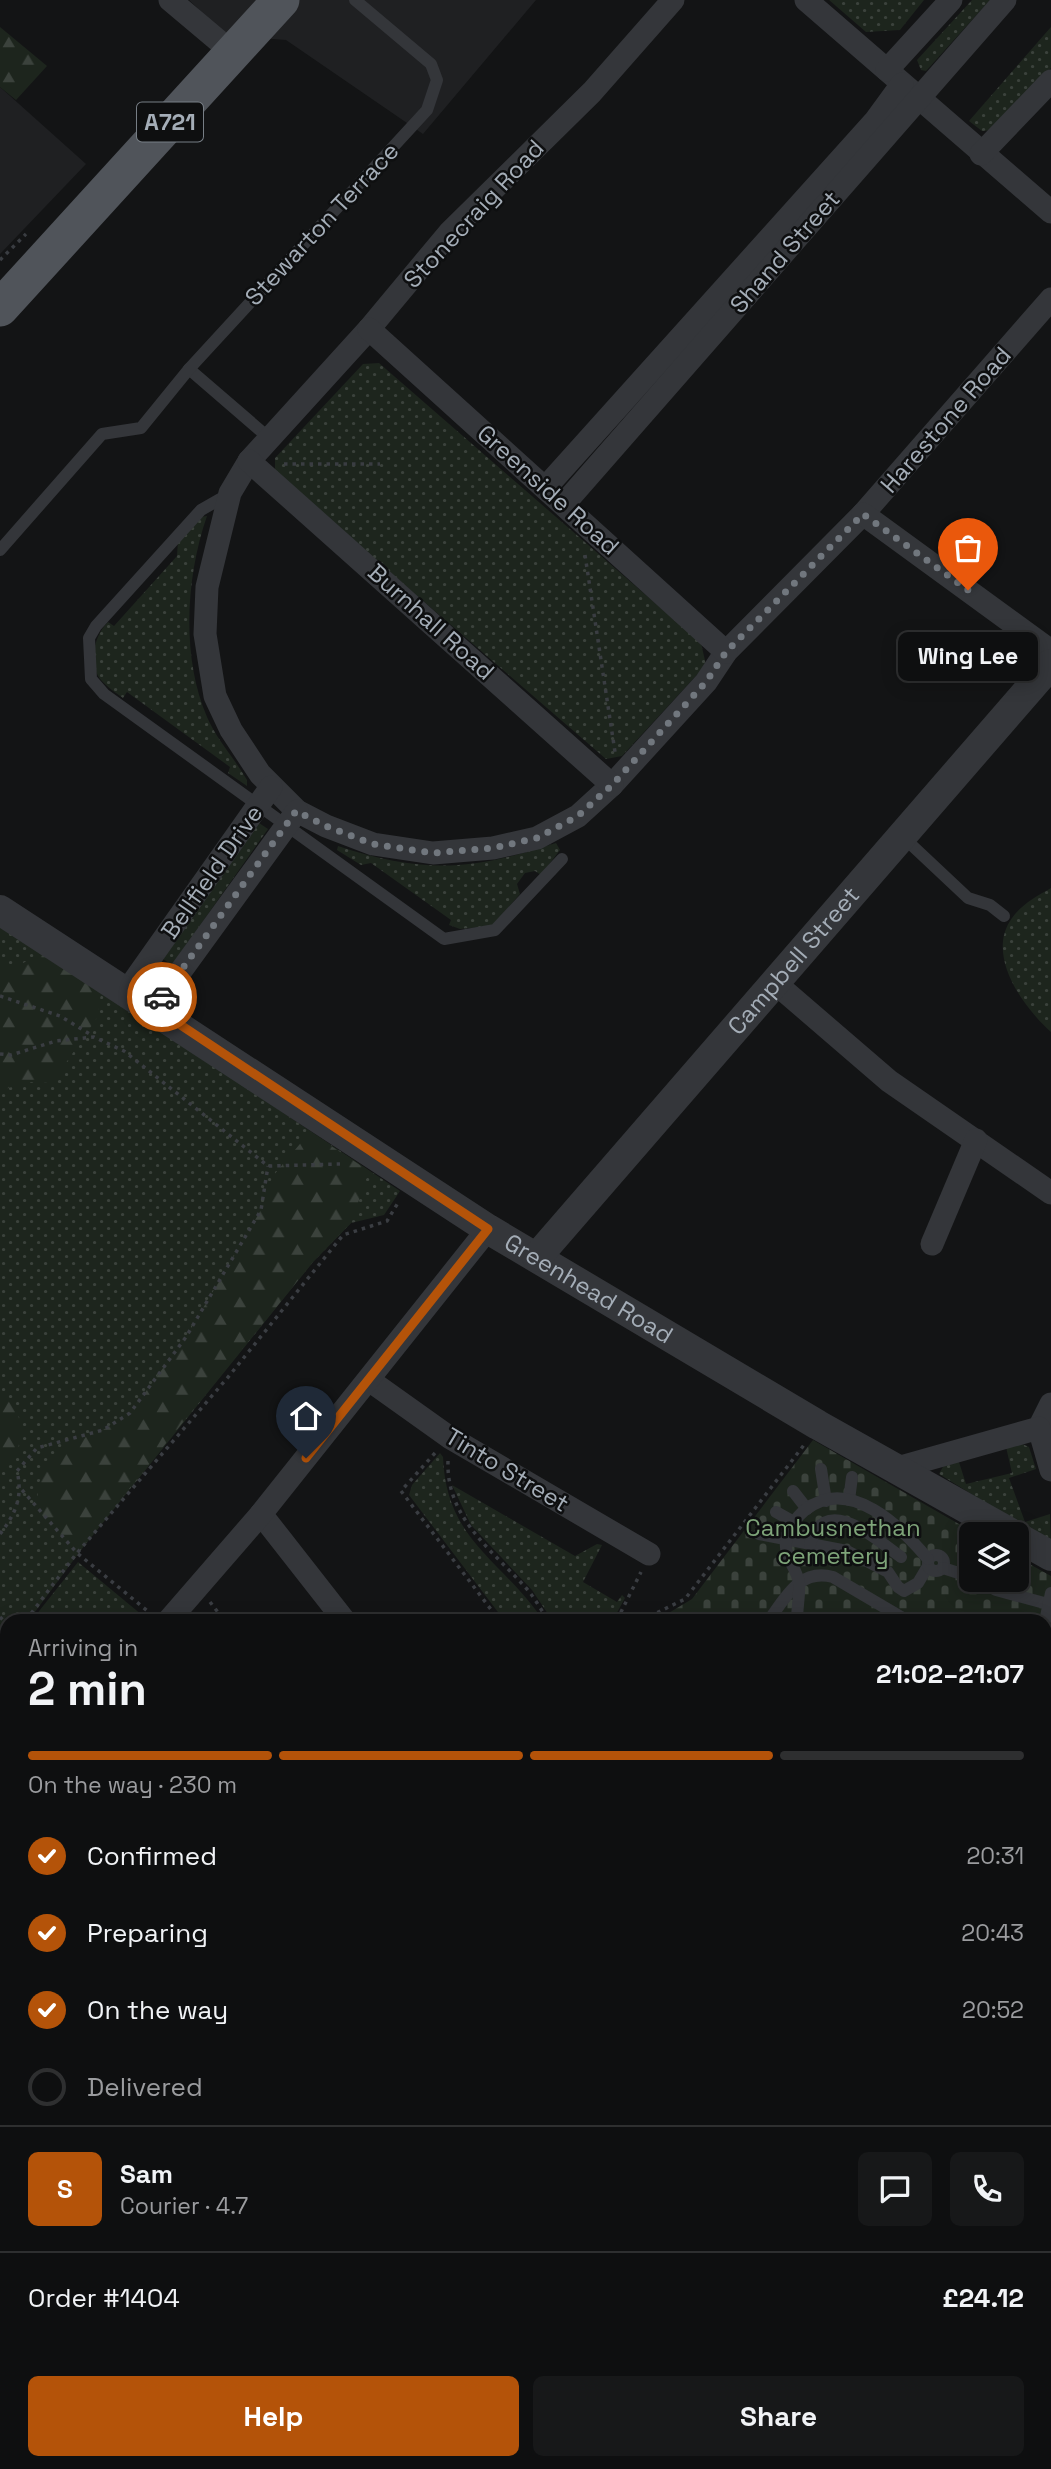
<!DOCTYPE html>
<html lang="en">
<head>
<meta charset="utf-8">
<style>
  :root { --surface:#0e0f10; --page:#171819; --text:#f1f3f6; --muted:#9b9c9f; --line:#2e2f30; --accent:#b45309 }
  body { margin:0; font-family:"Space Grotesk",sans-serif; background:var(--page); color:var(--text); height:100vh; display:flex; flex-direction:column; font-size:26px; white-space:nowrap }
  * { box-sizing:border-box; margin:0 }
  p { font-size:23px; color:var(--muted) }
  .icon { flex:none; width:38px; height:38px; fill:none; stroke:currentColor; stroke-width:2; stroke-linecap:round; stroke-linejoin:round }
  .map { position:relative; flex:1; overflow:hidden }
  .sheet { position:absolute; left:0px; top:1614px; width:1052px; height:856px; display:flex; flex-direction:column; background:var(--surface); border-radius:21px 21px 0 0; box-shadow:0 4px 18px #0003,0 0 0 2px var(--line) }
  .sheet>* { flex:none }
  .buttons { position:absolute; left:959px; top:1522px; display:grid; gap:14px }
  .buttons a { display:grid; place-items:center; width:70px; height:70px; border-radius:10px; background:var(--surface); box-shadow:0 4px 18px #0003,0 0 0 2px var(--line); font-size:35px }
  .pin { position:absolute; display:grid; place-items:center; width:60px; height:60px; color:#fff; margin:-72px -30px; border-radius:50% 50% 50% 0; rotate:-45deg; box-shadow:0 0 7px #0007 }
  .pin .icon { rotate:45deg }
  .courier { position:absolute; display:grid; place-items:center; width:70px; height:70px; margin:-35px; border:5px solid #b45309; border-radius:50%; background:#fff; color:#222; box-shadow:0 2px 9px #0007 }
  .bubble { position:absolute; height:49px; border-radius:10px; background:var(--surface); box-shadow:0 4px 18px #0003,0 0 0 2px var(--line); font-size:23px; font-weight:800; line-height:49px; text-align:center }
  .overview em { font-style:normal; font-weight:800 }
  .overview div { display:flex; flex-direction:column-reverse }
  .overview { display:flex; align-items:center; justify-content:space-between; height:119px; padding:0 28px }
  h1 { font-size:46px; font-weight:800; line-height:52px }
  .bar { display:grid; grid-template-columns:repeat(4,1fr); gap:10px 7px; align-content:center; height:84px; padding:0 28px }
  .bar i { height:9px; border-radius:5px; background:var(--line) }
  .bar .on { background:var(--accent) }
  .bar p { grid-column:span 4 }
  .line { display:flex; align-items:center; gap:18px; padding:0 28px; border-top:2px solid var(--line) }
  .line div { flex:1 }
  .round { display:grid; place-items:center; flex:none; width:74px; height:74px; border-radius:10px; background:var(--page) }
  ol { padding:0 28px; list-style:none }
  li { display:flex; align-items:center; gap:21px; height:77px }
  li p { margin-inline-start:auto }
  li .icon { padding:7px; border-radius:50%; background:var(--accent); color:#fff; stroke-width:4 }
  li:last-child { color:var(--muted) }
  li i { width:38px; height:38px; border:4px solid var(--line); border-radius:50% }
  .action { display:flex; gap:14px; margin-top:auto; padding:14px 28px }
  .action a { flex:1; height:80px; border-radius:10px; background:var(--accent); color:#fff; font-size:28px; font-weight:800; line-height:80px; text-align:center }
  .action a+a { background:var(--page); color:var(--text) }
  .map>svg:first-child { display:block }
</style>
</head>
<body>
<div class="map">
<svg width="1051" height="2469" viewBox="0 0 1051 2469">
  <defs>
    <pattern id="grass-dots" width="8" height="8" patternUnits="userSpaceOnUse" patternTransform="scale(1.75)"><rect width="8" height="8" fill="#1d251d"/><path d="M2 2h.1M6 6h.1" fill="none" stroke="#3b423c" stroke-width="1.8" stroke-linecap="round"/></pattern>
    <pattern id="forest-firs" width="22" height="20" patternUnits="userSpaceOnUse" patternTransform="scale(1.75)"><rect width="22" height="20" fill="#1d251d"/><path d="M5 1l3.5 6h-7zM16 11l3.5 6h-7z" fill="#3b423c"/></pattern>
    <pattern id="cemetery-stones" width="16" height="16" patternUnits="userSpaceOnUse" patternTransform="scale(1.75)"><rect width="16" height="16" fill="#1d251d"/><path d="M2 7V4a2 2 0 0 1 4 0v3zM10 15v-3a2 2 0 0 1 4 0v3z" fill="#3b423c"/></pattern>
  </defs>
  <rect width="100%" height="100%" fill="#131415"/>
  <g fill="#1f2022">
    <path d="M 189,0 L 536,0 L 423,134 L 286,40 L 225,35 Z"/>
    <path d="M 0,87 L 86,164 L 0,254 Z"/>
  </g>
  <g fill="url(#grass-dots)">
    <path d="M 829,0 L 924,0 L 900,30 L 866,32 Z"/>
    <path d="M 972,0 L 990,0 L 926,71 L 921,70 L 917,60 Z"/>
    <path d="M 1051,27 L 1051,68 L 994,130 L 982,131 L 969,121 Z"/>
    <path d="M 379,363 L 701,643 L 706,665 L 622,756 L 606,759 L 275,473 L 275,458 L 363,364 Z"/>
    <path d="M 207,516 C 186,576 181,657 207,717 C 217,740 235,759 247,780 L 247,786 L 228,773 L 230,767 L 127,692 L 123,698 C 116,693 107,687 101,680 C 88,664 94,635 108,622 L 114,626 L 177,556 L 178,541 L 201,517 Z"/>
    <path d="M 259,823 L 268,829 L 172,965 L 163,959 Z"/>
    <path d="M 556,843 L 560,850 L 541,875 L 535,871 L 525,873 L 517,884 L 520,894 L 492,926 L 460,929 L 449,925 L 451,920 L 371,863 L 361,865 L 337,850 L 338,846 C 423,874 471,871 556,843 Z"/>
    <path d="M 1051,888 L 1051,1032 C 1023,1007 985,955 1012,918 C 1022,904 1037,896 1051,888 Z"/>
    <path d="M 0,923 L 400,1191 L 384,1215 L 351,1223 L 313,1262 L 81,1550 L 29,1620 L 7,1620 L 7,1648 L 0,1657 Z"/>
    <path d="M 1020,1443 L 1029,1447 L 1036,1469 L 1009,1478 L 1025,1522 L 1050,1514 L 1051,1543 L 939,1474 L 945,1463 L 958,1459 L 966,1484 L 1012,1473 L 1006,1447 Z"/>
    <path d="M 440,1453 L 443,1457 C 446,1540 500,1558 543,1620 L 504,1620 L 409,1495 L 412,1485 Z"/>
    <path d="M 452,1485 L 575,1556 L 597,1544 L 602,1545 L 583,1582 L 617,1602 L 622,1595 L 625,1598 L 613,1620 L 552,1620 L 532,1590 L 471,1525 Z"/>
    <path d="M 78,1562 L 148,1620 L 32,1620 Z"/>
    <path d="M 7,1999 L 7,2462 L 1045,2462 L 1045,2222 L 1051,2221 L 1051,2469 L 0,2469 L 0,2009 Z"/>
  </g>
  <g fill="url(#forest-firs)">
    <path d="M 0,27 L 47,66 L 16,100 L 0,87 Z"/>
    <path d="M 43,953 L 101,993 L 97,1018 L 52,1083 L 26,1082 L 0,1091 L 0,964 L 19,965 Z"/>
    <path d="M 310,1132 L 369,1171 L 351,1223 L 313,1262 L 77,1553 L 37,1510 L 38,1485 L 46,1468 L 73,1439 L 103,1430 L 130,1413 L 186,1337 L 261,1210 L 273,1176 Z"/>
    <path d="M 0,1390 C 23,1413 24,1427 16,1457 L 1,1467 Z"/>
    <path d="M 1051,2286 L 1051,2430 L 1045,2430 L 1045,2288 Z"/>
  </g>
  <path fill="url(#cemetery-stones)" d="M 813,1440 L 978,1535 L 971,1535 L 971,1580 L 1017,1580 L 1017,1557 L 1051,1576 L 1051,2221 L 1045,2227 L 1045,1620 L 657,1620 L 692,1599 Z"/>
  <path fill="#28363a" d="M 7,2448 L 7,2462 L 377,2462 L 375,2469 L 0,2469 L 0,2452 Z"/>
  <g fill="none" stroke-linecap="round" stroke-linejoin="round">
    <g stroke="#3a3d42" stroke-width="3.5" stroke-dasharray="3.5 5" stroke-linecap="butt">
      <path d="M 0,260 L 26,234"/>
      <path d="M 284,464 L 380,464"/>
      <path d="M 585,555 L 615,752"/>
      <path d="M 0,996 L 60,1016 L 93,1036"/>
      <path d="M 0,1054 L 11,1055 L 56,1041 L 94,1037 L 124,1051 L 268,1166 L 340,1164"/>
      <path d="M 435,1453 L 401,1491 L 499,1620"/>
      <path d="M 448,1461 C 446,1518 492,1550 526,1588 C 535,1598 541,1610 548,1620"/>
      <path d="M 22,1490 L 77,1553 L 150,1613"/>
      <path d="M 0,1534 C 16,1513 23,1497 17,1471 L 37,1448 L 103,1430 L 130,1413 L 186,1337 L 261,1210 L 268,1166"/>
      <path d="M 210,1602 L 224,1620"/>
      <path d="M 0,1617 L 7,1624"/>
      <path d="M 26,1620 L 77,1553 L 229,1376 L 343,1235 L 387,1221 L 399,1201"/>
      <path d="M 617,1620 L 641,1572"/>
      <path d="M 642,1620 L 685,1599 L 804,1445"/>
      <path d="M 0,1650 L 7,1643"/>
      <path d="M 0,1933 L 7,1937"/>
      <path d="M 0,2365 L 7,2362"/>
      <path d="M 641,2469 L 645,2462"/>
    </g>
    <g stroke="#34363a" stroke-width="12">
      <path d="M 189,369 L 269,438"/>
      <path d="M 229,494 L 201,510 L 96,626 L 89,638 L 91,679 L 104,694 L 444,939 L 495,930 L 562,859"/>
      <path d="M 0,550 L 102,434 L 141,428 L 189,369 L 427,110 L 437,80 L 431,64 L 355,0"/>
      <path d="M 902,836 L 968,898 L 990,905 L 1004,916"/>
      <path d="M 821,1469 L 826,1501"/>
      <path d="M 793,1491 L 807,1509"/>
      <path d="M 849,1500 L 852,1477"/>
      <path d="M 776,1512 L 794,1522"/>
      <path d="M 759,1534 L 847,1551 L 888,1572 L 898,1587 L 904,1591 L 918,1583 L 928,1566"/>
      <path d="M 810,1544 C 825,1491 878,1541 901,1557"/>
      <circle cx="936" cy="1563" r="8"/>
      <path d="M 943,1568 L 971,1577"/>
      <path d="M 977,1580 L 996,1590 L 1048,1604"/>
      <path d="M 769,1620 C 786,1597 800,1568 833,1577 L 906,1620"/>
      <path d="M 797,1620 C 797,1608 800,1594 799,1583 C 797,1568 784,1558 786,1542 C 788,1530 796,1517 805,1510 C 850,1475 902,1528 928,1559"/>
      <path d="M 1045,1621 L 1051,1593"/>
      <path d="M 1045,1661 L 1051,1660"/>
      <path d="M 1045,1829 L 1051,1833"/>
      <path d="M 1045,2032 L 1051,2023"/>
      <path d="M 1045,2159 L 1051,2164"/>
    </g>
    <g stroke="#34363a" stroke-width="23">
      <path d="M 170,0 L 233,53"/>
      <path d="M 673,0 L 592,92 L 449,233 L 369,329 L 249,461 L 230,493 L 207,587 L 205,634 L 215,696 L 231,730 L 260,774 L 297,811 L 326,826 L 373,844 L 433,853 L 493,848 L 537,838 L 578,816 L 612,785 L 706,682 L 726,652 L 863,514 L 1051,299"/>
      <path d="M 806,0 L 1051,212"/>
      <path d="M 887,70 L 951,0"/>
      <path d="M 981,154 L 1051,81"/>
      <path d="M 369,329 L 726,652"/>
      <path d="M 249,461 L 612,785"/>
      <path d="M 546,487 L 875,121 L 902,84"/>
      <path d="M 564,504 L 1005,0"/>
      <path d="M 863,514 L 1051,651"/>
      <path d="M 774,982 L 889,1081 L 1051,1193"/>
      <path d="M 127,991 L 271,787"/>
      <path d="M 154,1008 L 297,811"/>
      <path d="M 932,1244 L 976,1140"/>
      <path d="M 369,1380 L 449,1437 L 649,1554"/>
      <path d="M 1039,1428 L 1051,1404"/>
      <path d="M 897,1468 L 1039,1428 L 1051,1470"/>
      <path d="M 261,1514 L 344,1620"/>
      <path d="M 169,1620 L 261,1514 L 488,1229"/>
    </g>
    <g stroke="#34363a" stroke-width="30">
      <path id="s1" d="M 0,910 L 488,1229 L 818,1425 L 1014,1535"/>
      <path id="s2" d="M 537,1257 L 1051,664"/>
      <path d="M 1017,1537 L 1051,1556"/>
    </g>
    <path stroke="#50545a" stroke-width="37" d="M 0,308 L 281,0"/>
  </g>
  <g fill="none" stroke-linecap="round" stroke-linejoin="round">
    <path stroke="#71777e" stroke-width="7" stroke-dasharray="0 12.6" d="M 162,997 L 296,811 L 326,826 L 373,844 L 433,853 L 493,848 L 537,838 L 578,816 L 612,785 L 706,682 L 726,652 L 863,514 L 968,590"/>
    <path stroke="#b45309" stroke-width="9" d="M 162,997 L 155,1008 L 488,1229 L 306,1458"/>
  </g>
  <g text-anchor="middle" stroke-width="5" stroke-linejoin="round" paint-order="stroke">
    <rect fill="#0e0f10" stroke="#777e85" stroke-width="2" x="137" y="102.5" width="66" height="39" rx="5"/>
    <g font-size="23" font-weight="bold" fill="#a4adb7">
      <text x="170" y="130">A721</text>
    </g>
    <g font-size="24" fill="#a4adb7" stroke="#0e0f10">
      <text transform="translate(474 214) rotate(-47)" y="8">Stonecraig Road</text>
      <text transform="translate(322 224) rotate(-47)" y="8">Stewarton Terrace</text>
      <text transform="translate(785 252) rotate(-49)" y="8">Shand Street</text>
      <text transform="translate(946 420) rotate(-49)" y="8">Harestone Road</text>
      <text transform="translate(548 490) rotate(42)" y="8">Greenside Road</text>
      <text transform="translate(431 622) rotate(42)" y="8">Burnhall Road</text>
      <text transform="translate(212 872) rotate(-55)" y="8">Bellfield Drive</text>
      <text dy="8" stroke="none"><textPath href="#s2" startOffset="392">Campbell Street</textPath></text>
      <text dy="8" stroke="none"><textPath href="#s1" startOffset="700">Greenhead Road</textPath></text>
      <text transform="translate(507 1470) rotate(31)" y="8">Tinto Street</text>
    </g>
    <g font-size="24" fill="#7ea479" stroke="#0e0f10">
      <text x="833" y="1536">Cambusnethan<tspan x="833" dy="28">cemetery</tspan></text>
    </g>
  </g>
</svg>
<div class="buttons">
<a><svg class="icon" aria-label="layers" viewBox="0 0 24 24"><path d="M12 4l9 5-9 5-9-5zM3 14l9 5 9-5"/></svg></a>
</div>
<div class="pin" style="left:968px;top:590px;background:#ea580c"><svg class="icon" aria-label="bag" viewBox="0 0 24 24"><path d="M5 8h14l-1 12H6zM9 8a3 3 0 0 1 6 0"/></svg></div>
<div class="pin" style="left:306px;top:1458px;background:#1f2937"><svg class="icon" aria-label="home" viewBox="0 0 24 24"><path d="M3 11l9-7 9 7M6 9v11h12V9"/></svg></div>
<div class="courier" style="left:162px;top:997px"><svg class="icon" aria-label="car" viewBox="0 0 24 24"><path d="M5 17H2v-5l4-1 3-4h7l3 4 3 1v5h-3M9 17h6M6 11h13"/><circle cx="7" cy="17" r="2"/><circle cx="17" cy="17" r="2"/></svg></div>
<div class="bubble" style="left:898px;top:632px;width:140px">Wing Lee</div>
<section class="sheet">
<div class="overview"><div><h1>2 min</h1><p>Arriving in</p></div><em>21:02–21:07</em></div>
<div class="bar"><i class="on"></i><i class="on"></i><i class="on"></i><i></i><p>On the way · 230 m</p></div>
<ol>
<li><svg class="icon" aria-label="check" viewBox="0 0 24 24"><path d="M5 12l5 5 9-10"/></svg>Confirmed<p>20:31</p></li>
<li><svg class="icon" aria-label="check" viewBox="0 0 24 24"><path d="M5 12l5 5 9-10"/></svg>Preparing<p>20:43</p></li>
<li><svg class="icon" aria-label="check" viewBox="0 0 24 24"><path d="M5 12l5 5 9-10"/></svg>On the way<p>20:52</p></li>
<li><i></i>Delivered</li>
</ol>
<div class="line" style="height:126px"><b class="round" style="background:var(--accent);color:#fff">S</b><div><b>Sam</b><p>Courier · 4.7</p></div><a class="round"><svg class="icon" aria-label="chat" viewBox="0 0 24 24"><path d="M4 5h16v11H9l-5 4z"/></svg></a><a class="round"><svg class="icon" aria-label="phone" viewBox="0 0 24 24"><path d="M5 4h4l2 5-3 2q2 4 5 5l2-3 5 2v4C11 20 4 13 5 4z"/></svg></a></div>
<div class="line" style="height:91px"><div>Order #1404</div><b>£24.12</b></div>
<div class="action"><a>Help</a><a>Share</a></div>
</section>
</div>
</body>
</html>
